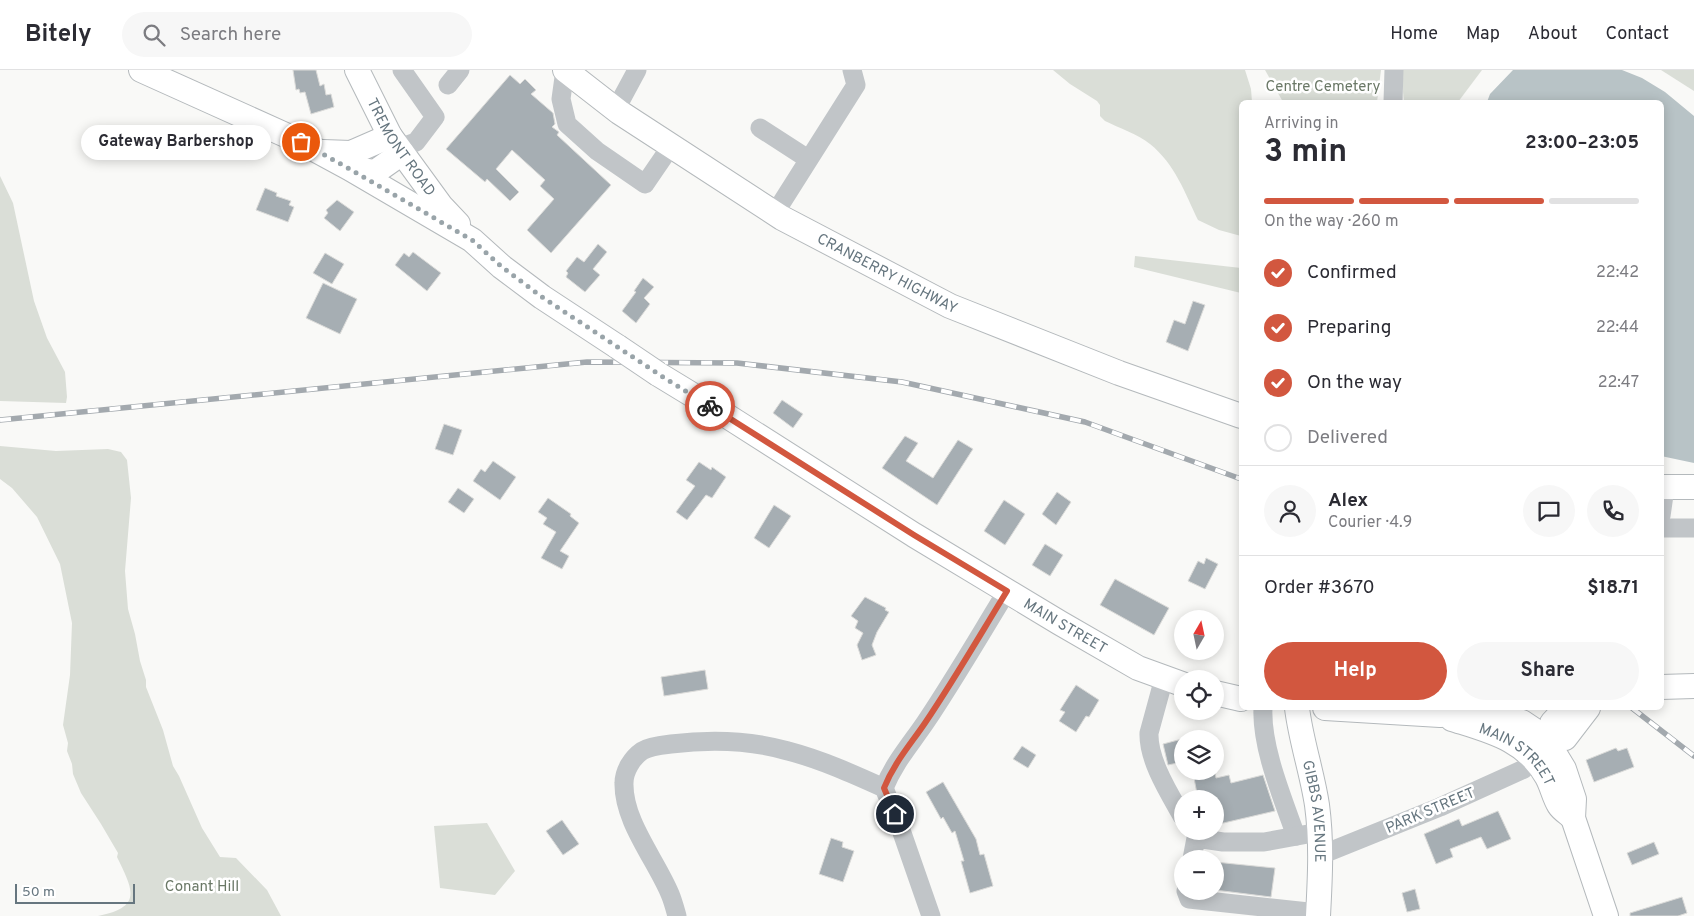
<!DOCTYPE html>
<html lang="en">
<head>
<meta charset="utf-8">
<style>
  :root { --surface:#fff; --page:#f7f7f7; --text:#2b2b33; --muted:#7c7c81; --line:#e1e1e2; --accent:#d2573f }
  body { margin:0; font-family:Overpass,sans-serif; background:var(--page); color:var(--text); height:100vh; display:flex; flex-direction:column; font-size:19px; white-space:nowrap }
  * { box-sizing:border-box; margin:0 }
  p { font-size:16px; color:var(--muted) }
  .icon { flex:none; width:28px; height:28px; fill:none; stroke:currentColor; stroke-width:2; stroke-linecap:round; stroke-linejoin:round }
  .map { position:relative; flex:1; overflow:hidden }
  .panel { position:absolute; left:1239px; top:30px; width:425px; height:610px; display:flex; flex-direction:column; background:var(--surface); border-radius:8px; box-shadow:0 2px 12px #0003 }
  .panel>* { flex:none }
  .needle { width:32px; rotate:9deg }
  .buttons { position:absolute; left:1174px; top:540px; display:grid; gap:10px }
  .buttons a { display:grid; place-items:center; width:50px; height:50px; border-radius:50%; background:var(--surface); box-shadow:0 2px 12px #0003; font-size:25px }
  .scale { position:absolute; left:15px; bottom:12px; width:120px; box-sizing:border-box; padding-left:5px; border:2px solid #66767f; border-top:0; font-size:14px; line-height:18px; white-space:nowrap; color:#66767f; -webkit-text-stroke:4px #fff; paint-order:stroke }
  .pin { position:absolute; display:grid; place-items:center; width:42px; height:42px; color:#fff; margin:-21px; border:2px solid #fff; border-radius:50%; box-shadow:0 1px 5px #0007 }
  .courier { position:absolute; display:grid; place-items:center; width:50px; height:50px; margin:-25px; border:4px solid #d2573f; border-radius:50%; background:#fff; color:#222; box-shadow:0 1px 6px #0007 }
  .bubble { position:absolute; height:35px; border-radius:18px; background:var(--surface); box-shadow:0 2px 12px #0003; font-size:16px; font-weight:700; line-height:35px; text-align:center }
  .headline em { font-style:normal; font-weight:700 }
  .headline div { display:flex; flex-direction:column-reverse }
  .headline { display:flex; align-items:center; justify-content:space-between; height:85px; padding:0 25px }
  h1 { font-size:32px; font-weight:700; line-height:38px }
  .bar { display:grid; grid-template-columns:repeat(4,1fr); gap:8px 5px; align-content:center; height:60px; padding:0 25px }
  .bar i { height:6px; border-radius:4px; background:var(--line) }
  .bar .selected { background:var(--accent) }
  .bar p { grid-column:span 4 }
  .line { display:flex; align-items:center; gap:12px; padding:0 25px; border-top:1px solid var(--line) }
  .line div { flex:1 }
  .round { display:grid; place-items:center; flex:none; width:52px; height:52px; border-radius:26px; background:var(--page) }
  ol { padding:0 25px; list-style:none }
  li { display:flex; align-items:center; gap:15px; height:55px }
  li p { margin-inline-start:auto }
  li .icon { padding:5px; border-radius:50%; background:var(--accent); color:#fff; stroke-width:4 }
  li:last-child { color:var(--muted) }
  li i { width:28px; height:28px; border:2px solid var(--line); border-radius:50% }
  .cta { display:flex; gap:10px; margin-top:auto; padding:10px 25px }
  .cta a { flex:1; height:58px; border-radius:30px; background:var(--accent); color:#fff; font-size:20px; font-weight:700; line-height:58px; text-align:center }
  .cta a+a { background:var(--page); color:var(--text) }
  header { display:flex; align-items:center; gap:30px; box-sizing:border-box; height:70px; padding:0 25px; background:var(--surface); border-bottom:1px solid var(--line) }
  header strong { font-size:24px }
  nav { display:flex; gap:28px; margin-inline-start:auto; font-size:18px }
  .search { width:350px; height:45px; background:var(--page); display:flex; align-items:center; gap:12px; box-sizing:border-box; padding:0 18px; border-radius:28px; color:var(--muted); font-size:19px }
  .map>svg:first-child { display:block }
</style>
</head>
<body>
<header>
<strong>Bitely</strong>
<div class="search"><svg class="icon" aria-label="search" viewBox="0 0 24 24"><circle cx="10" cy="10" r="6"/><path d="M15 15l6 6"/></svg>Search here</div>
<nav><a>Home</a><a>Map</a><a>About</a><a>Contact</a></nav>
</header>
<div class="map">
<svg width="1694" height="846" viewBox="0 0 1694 846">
  <rect width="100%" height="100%" fill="#f9f9f7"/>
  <g fill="#daded7">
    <path d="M 1053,0 L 1245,0 L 1251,19 L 1252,32 L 1241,32 L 1241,166 L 1219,160 L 1198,150 C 1185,123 1175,94 1150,74 C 1138,64 1119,58 1105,51 L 1100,46 L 1100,35 L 1097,31 L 1070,14 Z"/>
    <path d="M 1265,0 L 1381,0 L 1377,32 L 1283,32 Z"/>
    <path d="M 1403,0 L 1482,0 L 1458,32 L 1404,32 L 1402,12 Z"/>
    <path d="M 1661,0 L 1694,0 L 1694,21 Z"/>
    <path d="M 0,106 L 13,133 L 34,231 L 47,268 L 65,302 L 67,327 L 66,333 L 0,331 Z"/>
    <path d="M 1135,186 L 1241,198 L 1241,223 L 1134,197 Z"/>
    <path d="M 0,376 L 56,381 L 108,379 L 121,382 L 127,390 L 131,428 L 125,501 L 128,539 L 135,564 L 140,591 L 146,610 L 146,617 L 163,660 L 173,696 L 179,706 L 202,758 L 220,787 L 236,788 L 267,820 L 281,846 L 98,846 C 143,837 133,820 117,787 L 118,783 L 101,754 L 81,723 L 73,704 L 72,694 L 67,681 L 68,673 L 63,655 L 70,605 L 72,553 L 60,494 L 37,447 L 12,418 L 0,409 Z"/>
    <path d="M 487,753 L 515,801 L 495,825 L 440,818 L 434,756 Z"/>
  </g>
  <path fill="#b8c3c6" d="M 1513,0 L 1622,0 L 1642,8 L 1665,22 L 1694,46 L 1694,393 L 1661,386 L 1661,32 L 1487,32 L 1490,24 Z"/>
  <g fill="#a6aeb3" stroke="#dbdbd9">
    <path d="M 293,0 L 316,0 L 320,16 L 324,14 L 326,25 L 331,24 L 334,37 L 311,44 L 305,22 L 300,23 L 299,19 L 296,20 Z"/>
    <path d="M 510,5 L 520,14 L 525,9 L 536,20 L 531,24 L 553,43 L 555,54 L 552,57 L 559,62 L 557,65 L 611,115 L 551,183 L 527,160 L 554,129 L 540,116 L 545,110 L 512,80 L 496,99 L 519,122 L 510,131 L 487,109 L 485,112 L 446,79 Z"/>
    <path d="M 265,118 L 277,123 L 276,126 L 291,131 L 289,135 L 294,137 L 288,152 L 256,140 Z"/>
    <path d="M 337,130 L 354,142 L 340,161 L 324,148 L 328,143 L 326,140 Z"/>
    <path d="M 598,174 L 607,182 L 593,199 L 600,205 L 585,222 L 566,207 L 568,203 L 566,201 L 577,187 L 584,192 Z"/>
    <path d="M 413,182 L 441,203 L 427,221 L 395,195 L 404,183 L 409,187 Z"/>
    <path d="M 325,183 L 344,194 L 332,214 L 313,203 Z"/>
    <path d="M 643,208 L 654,217 L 644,228 L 650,234 L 636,253 L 622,241 L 636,222 L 634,221 Z"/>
    <path d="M 323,213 L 357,229 L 340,264 L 306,248 Z"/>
    <path d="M 1193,231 L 1205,235 L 1188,281 L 1166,272 L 1174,250 L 1185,254 Z"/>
    <path d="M 782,330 L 803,344 L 793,358 L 773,343 Z"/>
    <path d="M 444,354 L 462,360 L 453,385 L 435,379 Z"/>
    <path d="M 905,366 L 918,373 L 906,391 L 933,408 L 958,370 L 973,379 L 937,435 L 882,398 Z"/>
    <path d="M 493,391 L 516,407 L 500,430 L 473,411 L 481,399 L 485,402 Z"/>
    <path d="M 699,392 L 711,400 L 712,397 L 726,407 L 712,428 L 706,425 L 687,450 L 676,442 L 695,416 L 686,410 Z"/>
    <path d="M 458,418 L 474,429 L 464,443 L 448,432 Z"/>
    <path d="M 1057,422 L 1071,432 L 1056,455 L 1042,444 Z"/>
    <path d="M 548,428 L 571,444 L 570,446 L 579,453 L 560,481 L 569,486 L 562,499 L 541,488 L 556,462 L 543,454 L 547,448 L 538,442 Z"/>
    <path d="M 1004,430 L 1025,444 L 1005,475 L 984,461 Z"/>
    <path d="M 774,435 L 791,446 L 769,478 L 754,468 Z"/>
    <path d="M 1045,474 L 1063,485 L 1050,506 L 1032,495 Z"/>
    <path d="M 1206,488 L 1218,494 L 1205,519 L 1188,511 L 1198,491 L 1204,494 Z"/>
    <path d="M 1115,509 L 1169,538 L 1154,565 L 1100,535 Z"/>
    <path d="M 865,527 L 886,538 L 885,540 L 889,542 L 877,562 L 872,575 L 876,585 L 862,590 L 857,575 L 863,563 L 855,558 L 858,551 L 851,546 Z"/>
    <path d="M 705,600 L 708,619 L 664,626 L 661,607 Z"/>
    <path d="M 1076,615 L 1099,630 L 1089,647 L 1086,646 L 1076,662 L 1059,651 L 1065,642 L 1060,640 Z"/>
    <path d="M 1182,669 L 1182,692 L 1168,695 L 1163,674 Z"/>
    <path d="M 1022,676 L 1036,685 L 1028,698 L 1013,689 Z"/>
    <path d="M 1616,678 L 1618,681 L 1627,678 L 1634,697 L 1594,712 L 1586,690 Z"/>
    <path d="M 1215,703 L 1216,708 L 1229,705 L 1231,713 L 1263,705 L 1275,741 L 1215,755 L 1215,729 L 1198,729 L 1194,708 Z"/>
    <path d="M 943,712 L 976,769 L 980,785 L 984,784 L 993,816 L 970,823 L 961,791 L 964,791 L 955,761 L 952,763 L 943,747 L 941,749 L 926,722 Z"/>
    <path d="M 1498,741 L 1511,769 L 1487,779 L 1481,767 L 1450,779 L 1453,787 L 1436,794 L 1424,764 L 1459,749 L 1462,756 Z"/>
    <path d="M 562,750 L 579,774 L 563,785 L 546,761 Z"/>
    <path d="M 831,768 L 843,772 L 842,777 L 854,781 L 843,812 L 819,804 Z"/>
    <path d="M 1654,772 L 1659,784 L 1632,795 L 1627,783 Z"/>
    <path d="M 1215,792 L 1275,798 L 1271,827 L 1215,820 Z"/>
    <path d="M 1415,819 L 1420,839 L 1407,842 L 1402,823 Z"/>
    <path d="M 1682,827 L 1687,843 L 1678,846 L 1630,846 L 1630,843 Z"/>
  </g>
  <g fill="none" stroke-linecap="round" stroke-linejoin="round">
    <g stroke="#b4b9bc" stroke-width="26">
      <g id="major">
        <path d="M 141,0 L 301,72 L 349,98 L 472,170 L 502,197 L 542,227 L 618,277"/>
        <path id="s1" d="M 357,0 L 390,66 L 441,136 L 458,154"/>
        <path id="s2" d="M 565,0 L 619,42 L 782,148 L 950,236 L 1119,303 L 1241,346"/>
        <path d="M 323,82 L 351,83 L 390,66"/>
        <path d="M 350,98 L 375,102 L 402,83"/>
        <path id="s3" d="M 658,304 L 727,346 L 914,465 L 1060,553 L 1138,598 L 1182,614"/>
        <path d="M 1661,417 L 1694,417"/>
        <path d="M 1661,617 L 1694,616"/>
        <path d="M 1215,623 L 1241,629"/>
        <path id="s4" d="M 1297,638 C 1301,671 1312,702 1317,735 C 1322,772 1320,809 1318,846"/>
        <path d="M 1325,638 L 1440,645 L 1477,642 L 1499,644 L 1522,652 L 1540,664 L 1547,671 L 1564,699 L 1574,729 L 1573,748 L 1606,846"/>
        <path id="s5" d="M 1452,649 C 1490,661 1526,669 1547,707 C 1552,716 1554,727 1559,735 C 1562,740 1569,744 1573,748"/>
        <path d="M 1551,666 L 1565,668 L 1588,638"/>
        <path d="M 1539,681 L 1551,666 L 1552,653 L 1566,638"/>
      </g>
    </g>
    <g stroke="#c1c5c8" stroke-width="19">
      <path d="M 565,0 L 561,29 L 567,54 L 597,81 L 645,114 L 671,76"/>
      <path d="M 448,15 L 460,0"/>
      <path d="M 1393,32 L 1394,0"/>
      <path d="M 616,39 L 637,0"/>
      <path d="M 760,58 L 808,89"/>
      <path d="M 399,78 L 416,72 L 435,47 L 402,0"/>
      <path d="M 775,143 L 856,15 L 852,0"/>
      <path d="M 1661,446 L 1665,418"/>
      <path d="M 1661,458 L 1694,458"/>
      <path d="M 1164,608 L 1149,663 C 1148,690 1169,723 1182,746"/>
      <path d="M 1263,638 C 1261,677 1283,729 1296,766"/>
      <path d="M 884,718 C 894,693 910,675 925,653 C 954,610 980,565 1007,521"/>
      <path d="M 1321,785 L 1440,737 L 1524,699 L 1534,687"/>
      <path d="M 1192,789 L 1196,768 L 1223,772 L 1264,772 L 1319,762"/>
      <path d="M 1186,821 L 1189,829 L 1318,843"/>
      <path d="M 677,846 C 675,839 673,831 670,824 C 656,790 623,751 624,713 C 624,701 632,688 642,681 C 650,676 662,675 671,674 C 711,669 750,670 788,681 C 822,690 853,704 884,718 L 900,757 L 931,846"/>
    </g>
    <use href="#major" stroke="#fff" stroke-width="24"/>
    <g stroke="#a3a9ae" stroke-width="5.5">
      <g id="rail">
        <path d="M 0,350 L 587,292 L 737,293 L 902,312 L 1085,352 L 1241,409"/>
        <path d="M 1632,638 L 1694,686"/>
      </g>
    </g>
    <use href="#rail" stroke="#fff" stroke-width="4" stroke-dasharray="11" stroke-linecap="butt"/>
    <g stroke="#b4b9bc" stroke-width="26" stroke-linecap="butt">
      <path id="major-bridge" d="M 618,277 L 658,304"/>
    </g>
    <use href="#major-bridge" stroke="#fff" stroke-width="24"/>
  </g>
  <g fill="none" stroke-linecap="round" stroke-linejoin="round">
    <path stroke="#99a4a9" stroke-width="5" stroke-dasharray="0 9" d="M 301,72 L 348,98 L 472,170 L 502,197 L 542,227 L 666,309 L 710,336"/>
    <path stroke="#d2573f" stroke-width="6" d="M 710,336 L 914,465 L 1007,521 C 980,565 954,610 925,653 C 910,675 894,693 884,718 L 895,744"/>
  </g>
  <g text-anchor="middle" stroke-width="5" stroke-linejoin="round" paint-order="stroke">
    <g font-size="15" fill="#6a7866" stroke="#fff">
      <text x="1323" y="21">Centre Cemetery</text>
      <text x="202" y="821">Conant Hill</text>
    </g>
    <g font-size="15" fill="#66767f" stroke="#fff">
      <text dy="5" stroke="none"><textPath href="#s1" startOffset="89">TREMONT ROAD</textPath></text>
      <text dy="5" stroke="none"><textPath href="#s2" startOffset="382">CRANBERRY HIGHWAY</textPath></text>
      <text dy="5" stroke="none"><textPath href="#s3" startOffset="479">MAIN STREET</textPath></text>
      <text dy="5" stroke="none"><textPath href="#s5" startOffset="76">MAIN STREET</textPath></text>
      <text transform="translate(1430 740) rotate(-23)" y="5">PARK STREET</text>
      <text dy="5" stroke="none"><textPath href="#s4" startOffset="105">GIBBS AVENUE</textPath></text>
    </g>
  </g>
</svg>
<div class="buttons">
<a><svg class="needle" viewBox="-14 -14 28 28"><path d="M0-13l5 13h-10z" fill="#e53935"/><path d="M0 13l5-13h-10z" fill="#7c7c81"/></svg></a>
<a><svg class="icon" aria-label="locate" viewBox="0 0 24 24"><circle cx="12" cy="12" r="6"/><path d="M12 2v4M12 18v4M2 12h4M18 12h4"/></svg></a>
<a><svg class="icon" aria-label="layers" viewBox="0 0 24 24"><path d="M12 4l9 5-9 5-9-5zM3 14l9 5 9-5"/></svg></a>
<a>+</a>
<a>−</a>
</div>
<div class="scale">50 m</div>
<div class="pin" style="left:301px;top:72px;background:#ea580c"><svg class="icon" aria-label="bag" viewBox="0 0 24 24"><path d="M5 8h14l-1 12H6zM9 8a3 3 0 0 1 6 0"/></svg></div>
<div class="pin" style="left:895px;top:744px;background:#1f2937"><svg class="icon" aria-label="home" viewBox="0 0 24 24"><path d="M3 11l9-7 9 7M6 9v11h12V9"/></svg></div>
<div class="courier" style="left:710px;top:336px"><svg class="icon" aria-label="bike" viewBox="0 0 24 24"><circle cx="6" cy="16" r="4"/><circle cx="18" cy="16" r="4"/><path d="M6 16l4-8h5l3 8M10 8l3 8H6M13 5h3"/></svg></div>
<div class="bubble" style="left:81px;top:55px;width:190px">Gateway Barbershop</div>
<section class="panel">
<div class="headline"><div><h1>3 min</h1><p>Arriving in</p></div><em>23:00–23:05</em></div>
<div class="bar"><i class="selected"></i><i class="selected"></i><i class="selected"></i><i></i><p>On the way · 260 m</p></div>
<ol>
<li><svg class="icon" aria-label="check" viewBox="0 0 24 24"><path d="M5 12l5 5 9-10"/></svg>Confirmed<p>22:42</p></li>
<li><svg class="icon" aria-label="check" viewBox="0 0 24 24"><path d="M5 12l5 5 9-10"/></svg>Preparing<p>22:44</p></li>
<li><svg class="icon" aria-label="check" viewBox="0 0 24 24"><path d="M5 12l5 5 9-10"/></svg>On the way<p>22:47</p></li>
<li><i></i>Delivered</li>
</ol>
<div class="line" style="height:90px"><a class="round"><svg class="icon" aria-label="person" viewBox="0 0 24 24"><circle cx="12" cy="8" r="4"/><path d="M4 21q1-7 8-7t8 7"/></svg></a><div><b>Alex</b><p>Courier · 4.9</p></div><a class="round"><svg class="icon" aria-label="chat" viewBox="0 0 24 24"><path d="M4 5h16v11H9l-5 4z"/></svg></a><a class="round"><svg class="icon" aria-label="phone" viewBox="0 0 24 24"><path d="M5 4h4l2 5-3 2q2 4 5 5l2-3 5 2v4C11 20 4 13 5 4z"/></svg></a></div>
<div class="line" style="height:65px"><div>Order #3670</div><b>$18.71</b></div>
<div class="cta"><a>Help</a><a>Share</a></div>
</section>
</div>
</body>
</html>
